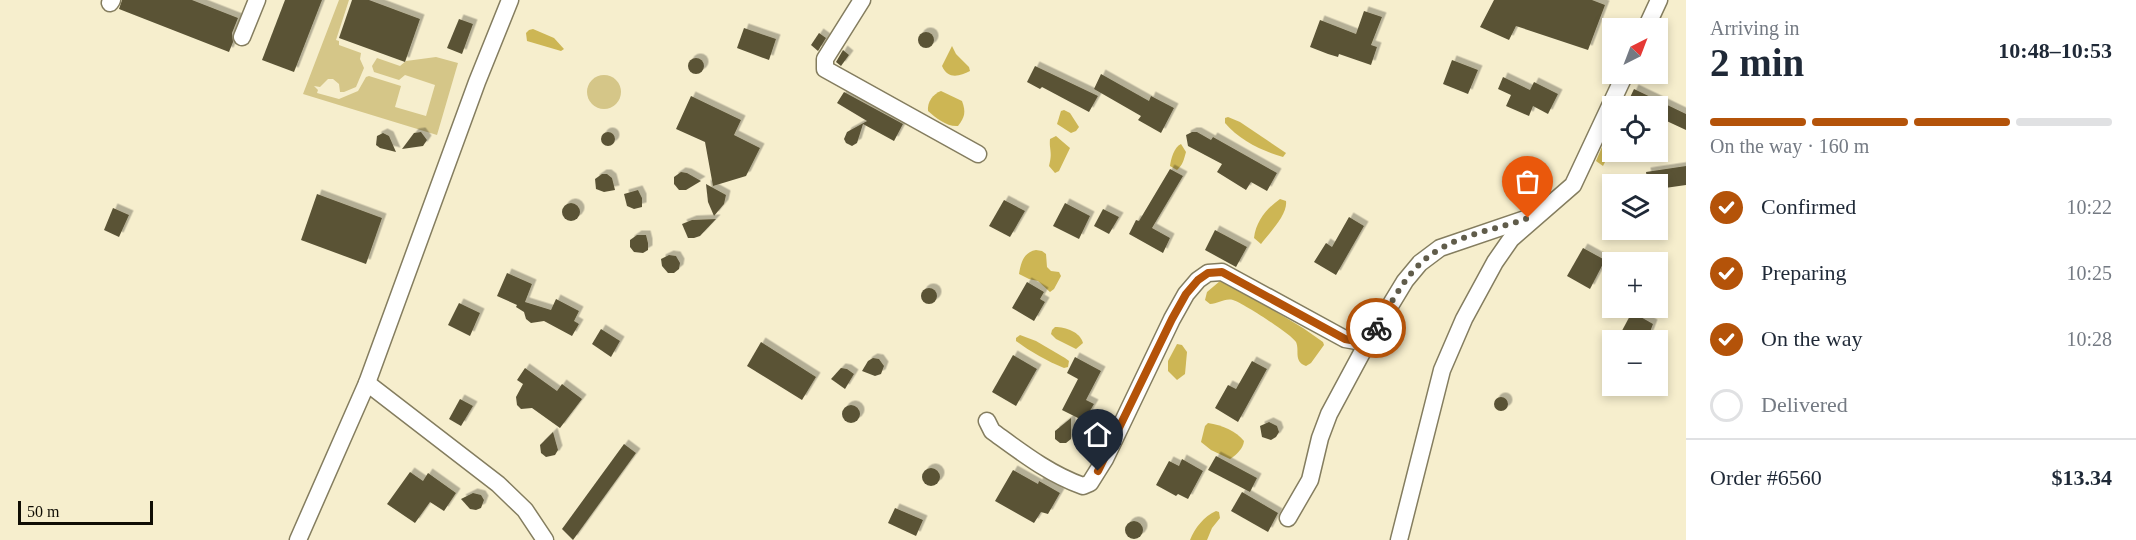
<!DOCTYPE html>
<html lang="en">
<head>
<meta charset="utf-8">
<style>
  :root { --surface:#fff; --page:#f6f6f7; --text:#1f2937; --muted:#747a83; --line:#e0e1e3; --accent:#b45309 }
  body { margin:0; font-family:"Times New Roman",serif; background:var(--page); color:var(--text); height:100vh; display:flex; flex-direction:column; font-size:22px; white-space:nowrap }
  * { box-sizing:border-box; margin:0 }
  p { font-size:20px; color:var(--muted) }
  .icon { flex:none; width:33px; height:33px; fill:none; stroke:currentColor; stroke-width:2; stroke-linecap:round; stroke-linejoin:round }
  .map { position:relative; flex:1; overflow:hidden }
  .sheet { display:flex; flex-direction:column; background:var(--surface); width:450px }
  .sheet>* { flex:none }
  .needle { width:39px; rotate:42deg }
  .controls { position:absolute; left:1602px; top:18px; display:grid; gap:12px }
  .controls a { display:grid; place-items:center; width:66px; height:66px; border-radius:0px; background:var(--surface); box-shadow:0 3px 9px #0003; font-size:30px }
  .scale { position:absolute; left:18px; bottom:15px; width:135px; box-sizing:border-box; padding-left:6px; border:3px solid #100d04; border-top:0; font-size:16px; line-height:21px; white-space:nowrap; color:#100d04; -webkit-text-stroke:4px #f6eecd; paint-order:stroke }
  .pin { position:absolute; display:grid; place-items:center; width:51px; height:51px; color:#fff; margin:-62px -26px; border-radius:50% 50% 50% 0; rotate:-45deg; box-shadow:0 0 6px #0007 }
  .pin .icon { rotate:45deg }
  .courier { position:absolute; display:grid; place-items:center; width:60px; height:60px; margin:-30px; border:4px solid #b45309; border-radius:50%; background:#fff; color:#222; box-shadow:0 2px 8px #0007 }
  .summary em { font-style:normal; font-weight:700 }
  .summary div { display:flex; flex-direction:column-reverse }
  .summary { display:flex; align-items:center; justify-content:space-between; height:102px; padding:0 24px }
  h1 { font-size:39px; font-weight:700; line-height:45px }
  .bar { display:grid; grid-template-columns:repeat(4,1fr); gap:9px 6px; align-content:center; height:72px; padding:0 24px }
  .bar i { height:8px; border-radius:4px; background:var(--line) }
  .bar .active { background:var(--accent) }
  .bar p { grid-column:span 4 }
  .line { display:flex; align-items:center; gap:15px; padding:0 24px; border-top:2px solid var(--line) }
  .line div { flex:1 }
  ol { padding:0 24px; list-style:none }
  li { display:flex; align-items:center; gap:18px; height:66px }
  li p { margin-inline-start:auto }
  li .icon { padding:6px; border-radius:50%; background:var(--accent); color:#fff; stroke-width:4 }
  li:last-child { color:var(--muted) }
  li i { width:33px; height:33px; border:3px solid var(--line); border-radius:50% }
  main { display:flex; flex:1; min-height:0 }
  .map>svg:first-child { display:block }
</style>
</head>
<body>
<main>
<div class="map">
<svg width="1686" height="540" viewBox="0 0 1686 540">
  <defs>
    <filter id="shadow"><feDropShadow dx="4.5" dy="-4.5" stdDeviation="0" flood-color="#0004"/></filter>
  </defs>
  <rect width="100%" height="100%" fill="#f6eecd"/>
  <g fill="#d5c688">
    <path d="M 339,0 L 349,0 L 336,40 L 339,41 L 339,45 L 361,53 L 360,59 L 364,68 L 356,87 L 344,92 L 340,92 L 339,84 L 333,79 L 328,79 L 320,87 L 314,86 L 318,90 L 317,93 L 339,99 L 358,91 L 366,77 L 369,76 L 401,86 L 395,107 L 426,116 L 435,85 L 405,75 L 399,80 L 374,72 L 372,66 L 377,58 L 400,66 L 406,61 L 436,57 L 458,63 L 437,135 L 303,94 Z"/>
    <circle cx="604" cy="92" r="17"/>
  </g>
  <g fill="#cdb654">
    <path d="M 533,29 L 554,38 L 564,49 L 561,51 L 527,41 L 526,33 L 529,30 Z"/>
    <path d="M 952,46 L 956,54 L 969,67 L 970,71 C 960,76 948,80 942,66 Z"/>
    <path d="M 941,91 L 962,101 C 966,112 965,117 958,126 C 947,127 936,118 928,111 C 927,102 933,94 941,91 Z"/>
    <path d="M 1064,110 L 1070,113 L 1079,127 L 1076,131 L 1071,133 L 1057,124 L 1061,111 Z"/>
    <path d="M 1228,117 L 1240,122 L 1286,153 L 1283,157 C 1262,151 1239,140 1225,123 L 1225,118 Z"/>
    <path d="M 1612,129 L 1612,148 L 1603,166 L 1596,161 L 1608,133 Z"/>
    <path d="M 1056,136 L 1070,148 L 1059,171 L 1055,173 L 1049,166 C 1053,152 1049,150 1050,139 Z"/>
    <path d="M 1181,144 L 1186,152 C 1184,159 1183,165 1177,170 L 1170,166 C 1171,159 1174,147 1181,144 Z"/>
    <path d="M 1280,199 L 1286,201 C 1288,215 1269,233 1261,244 L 1254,238 C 1256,221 1267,208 1280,199 Z"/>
    <path d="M 1036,250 L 1042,251 L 1046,254 L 1047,267 L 1051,271 L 1059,272 L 1061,276 L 1054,289 L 1050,292 L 1038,281 L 1029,279 L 1019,274 C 1021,262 1024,252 1036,250 Z"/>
    <path d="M 1220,281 L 1224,281 L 1303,328 L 1323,342 L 1324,345 L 1311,363 L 1306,366 C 1293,361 1300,351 1296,342 C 1291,334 1243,303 1233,300 C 1224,298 1218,304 1210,304 L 1205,300 L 1207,292 Z"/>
    <path d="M 1055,327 C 1066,327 1080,332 1083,343 L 1076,349 L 1056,339 L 1051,334 L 1052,330 Z"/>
    <path d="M 1020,335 L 1036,341 L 1065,358 L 1069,361 L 1068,367 L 1064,368 C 1047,361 1031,352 1016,341 L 1016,338 Z"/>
    <path d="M 1177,344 L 1182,345 L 1187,352 L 1185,374 L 1177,380 L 1168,371 L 1168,361 Z"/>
    <path d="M 1208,423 C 1222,425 1236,431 1244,441 C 1243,449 1236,455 1230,459 L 1211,450 L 1201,442 L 1205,426 Z"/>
    <path d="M 1216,511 L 1219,512 L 1220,518 L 1212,528 L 1207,540 L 1190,540 C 1195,528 1204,516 1216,511 Z"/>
  </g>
  <g fill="#5a5336" filter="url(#shadow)">
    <path d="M 122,0 L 192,0 L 238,18 L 232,33 L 233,42 L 229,52 L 119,9 Z"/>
    <path d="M 285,0 L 322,0 L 294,72 L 262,60 Z"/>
    <path d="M 352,0 L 369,0 L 420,19 L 405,62 L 339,38 Z"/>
    <path d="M 1494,0 L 1592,0 L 1605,5 L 1588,50 L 1516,26 L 1509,40 L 1480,27 Z"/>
    <path d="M 1364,11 L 1382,17 L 1371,45 L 1377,47 L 1371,65 L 1339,54 L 1338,57 L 1328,54 L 1310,47 L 1320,20 L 1356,34 Z"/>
    <path d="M 459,19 L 473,24 L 462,54 L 447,48 Z"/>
    <path d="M 744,28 L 776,39 L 769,60 L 737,48 Z"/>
    <circle cx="926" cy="40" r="8"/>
    <path d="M 819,33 L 826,38 L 818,51 L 811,45 Z"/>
    <path d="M 843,50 L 849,55 L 841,66 L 836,62 Z"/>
    <circle cx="696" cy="66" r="8"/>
    <path d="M 1452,60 L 1478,70 L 1468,94 L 1443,84 Z"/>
    <path d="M 1035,66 L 1098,96 L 1089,112 L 1042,87 L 1040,89 L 1027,82 Z"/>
    <path d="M 1101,74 L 1149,101 L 1151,96 L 1174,108 L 1161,133 L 1138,120 L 1141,116 L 1094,89 Z"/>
    <path d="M 1503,77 L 1530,90 L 1534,82 L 1558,94 L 1548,114 L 1533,106 L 1529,116 L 1506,106 L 1511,95 L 1498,89 Z"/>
    <path d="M 1634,89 L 1686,114 L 1686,130 L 1658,117 L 1658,106 L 1626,106 Z"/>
    <path d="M 844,92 L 903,124 L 894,141 L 863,124 L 857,143 L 852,146 L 846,143 L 844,139 L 847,132 L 867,121 L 837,103 Z"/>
    <path d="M 691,96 L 741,120 L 734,135 L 760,148 L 746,176 L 713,186 L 705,142 L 676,129 Z"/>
    <circle cx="608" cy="139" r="7"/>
    <path d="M 421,132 L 427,140 L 423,146 L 402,149 L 414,133 Z"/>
    <path d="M 1192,132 L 1197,132 L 1211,140 L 1213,137 L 1277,173 L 1267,191 L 1251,182 L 1246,190 L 1217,172 L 1222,164 L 1188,146 L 1186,135 Z"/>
    <path d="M 383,133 L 389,136 L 396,152 L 380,148 L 376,145 L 377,136 Z"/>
    <path d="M 1686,166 L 1686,185 L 1658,189 L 1658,184 L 1648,184 L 1646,172 Z"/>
    <path d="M 1170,169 L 1183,176 L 1152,228 L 1170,238 L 1163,253 L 1129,234 L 1136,220 L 1139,221 Z"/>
    <path d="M 681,172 L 687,173 L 701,181 L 686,190 L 679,190 L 674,184 L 674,177 Z"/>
    <path d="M 602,174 L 607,174 L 612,178 L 615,190 L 604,192 L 596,189 L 595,179 Z"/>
    <path d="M 706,184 L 726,195 L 724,204 L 714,216 L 708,202 Z"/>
    <path d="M 638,190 L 642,198 L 642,207 L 634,209 L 627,206 L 624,194 Z"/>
    <path d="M 317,194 L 382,218 L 366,264 L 301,240 Z"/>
    <path d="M 1004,200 L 1025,211 L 1010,237 L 989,226 Z"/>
    <circle cx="571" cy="212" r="9"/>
    <path d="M 1065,203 L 1090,216 L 1079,239 L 1053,226 Z"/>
    <path d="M 113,208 L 129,215 L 119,237 L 104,230 Z"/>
    <path d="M 1103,209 L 1119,217 L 1109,234 L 1094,226 Z"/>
    <path d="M 1349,217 L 1364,226 L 1336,275 L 1314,262 L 1326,243 L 1332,247 Z"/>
    <path d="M 716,219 L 700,236 L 694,238 L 688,238 L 682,224 L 692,220 Z"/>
    <path d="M 1215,230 L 1247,247 L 1236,267 L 1205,250 Z"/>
    <path d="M 637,235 L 646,235 L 648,243 L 648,250 L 643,253 L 634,252 L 630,247 L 630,240 Z"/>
    <path d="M 1583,248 L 1605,260 L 1590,289 L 1567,276 Z"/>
    <path d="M 669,255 L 676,256 L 680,263 L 679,269 L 674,273 L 668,273 L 662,266 L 661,259 Z"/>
    <path d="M 507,273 L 532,284 L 525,302 L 551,310 L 556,299 L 579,311 L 574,321 L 579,324 L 572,336 L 544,321 L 531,323 L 526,319 L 524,312 L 516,307 L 517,305 L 497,296 Z"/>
    <path d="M 1027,282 L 1044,292 L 1040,299 L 1045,302 L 1034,321 L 1012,308 Z"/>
    <circle cx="929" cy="296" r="8"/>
    <path d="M 459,303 L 480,313 L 470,336 L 448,325 Z"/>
    <path d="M 1632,312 L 1653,324 L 1647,340 L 1617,340 Z"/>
    <path d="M 601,329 L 620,341 L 611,357 L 592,344 Z"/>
    <path d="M 761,342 L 816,377 L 802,400 L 747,366 Z"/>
    <path d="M 1013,355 L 1037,369 L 1016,406 L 992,392 Z"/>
    <path d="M 1075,357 L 1101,371 L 1086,400 L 1094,404 L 1084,421 L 1062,410 L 1078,379 L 1067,373 Z"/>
    <path d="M 873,358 L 879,359 L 884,366 L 881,374 L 875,376 L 862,371 L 868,361 Z"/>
    <path d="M 1252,361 L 1267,369 L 1238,422 L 1215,408 L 1228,385 L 1236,389 Z"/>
    <path d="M 525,368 L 557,391 L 562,384 L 582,399 L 560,428 L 532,408 L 521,409 L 517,405 L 516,397 L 523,384 L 517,380 Z"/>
    <path d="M 841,368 L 847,369 L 854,374 L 845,389 L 831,379 Z"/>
    <circle cx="1501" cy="404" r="7"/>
    <path d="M 460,399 L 473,406 L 461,426 L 449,419 Z"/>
    <circle cx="851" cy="414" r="9"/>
    <path d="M 1071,418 L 1071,439 L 1066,443 L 1060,443 L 1055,439 L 1055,431 Z"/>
    <path d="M 1269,422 L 1277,426 L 1279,432 L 1276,437 L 1271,440 L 1262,437 L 1260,426 Z"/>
    <path d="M 553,432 L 558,450 L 555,455 L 546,457 L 541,453 L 540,445 Z"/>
    <path d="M 624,444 L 636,453 L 573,540 L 562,529 Z"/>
    <path d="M 1216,456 L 1257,478 L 1250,492 L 1208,470 Z"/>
    <path d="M 1182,459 L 1203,471 L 1188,499 L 1178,494 L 1176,496 L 1156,485 L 1169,461 L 1179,466 Z"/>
    <circle cx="931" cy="477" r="9"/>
    <path d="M 1013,470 L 1038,484 L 1039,481 L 1060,493 L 1048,514 L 1041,512 L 1034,523 L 995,501 Z"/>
    <path d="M 410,472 L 423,481 L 428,473 L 456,493 L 444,511 L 430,502 L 415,523 L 387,504 Z"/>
    <path d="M 1242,492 L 1278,513 L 1268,532 L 1231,511 Z"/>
    <path d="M 473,493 L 481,495 L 484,500 L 481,508 L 476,510 L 470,509 L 461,499 Z"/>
    <path d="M 895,508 L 923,520 L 916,536 L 888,523 Z"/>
    <circle cx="1134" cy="530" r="9"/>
  </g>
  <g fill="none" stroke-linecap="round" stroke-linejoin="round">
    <g stroke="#847d5f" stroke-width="19">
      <g id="street">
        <path d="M 862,0 L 825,59 L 825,69 L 978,154"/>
        <path d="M 110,3 L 112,0"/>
        <path d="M 1646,28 L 1659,0"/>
        <path d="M 242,37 L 257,0"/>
        <path d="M 367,383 L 498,484 L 525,510 L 545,540"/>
        <path d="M 987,421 L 992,431 C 1021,452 1049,474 1083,486 L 1090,483 L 1105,459 L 1172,319 L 1186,294 L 1198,280 L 1208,273 L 1222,272 L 1345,339 L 1368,343"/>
        <path d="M 1288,518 L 1310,480 L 1320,438 L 1329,414 L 1365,347 L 1405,281 L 1420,263 L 1440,248 L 1531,217"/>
        <path d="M 298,540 L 367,383 L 477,82 L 510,0"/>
        <path d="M 1399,540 L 1442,370 L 1464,319 L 1495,262 L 1511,239 L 1573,185 L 1625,74"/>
      </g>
    </g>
    <use href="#street" stroke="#fff" stroke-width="16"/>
  </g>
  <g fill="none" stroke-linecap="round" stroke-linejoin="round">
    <path stroke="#605c4a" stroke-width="6" stroke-dasharray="0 10.8" d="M 1376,328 C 1394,299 1409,266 1440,249 C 1466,233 1499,229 1528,218"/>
    <path stroke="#b45309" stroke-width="8" d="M 1098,471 L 1172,319 L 1186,294 L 1198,280 L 1208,273 L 1222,272 L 1345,339 L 1368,343 L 1376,328"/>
  </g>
</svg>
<div class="controls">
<a><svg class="needle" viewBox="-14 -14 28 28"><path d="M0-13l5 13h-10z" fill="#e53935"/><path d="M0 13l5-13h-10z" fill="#747a83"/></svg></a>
<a><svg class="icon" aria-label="locate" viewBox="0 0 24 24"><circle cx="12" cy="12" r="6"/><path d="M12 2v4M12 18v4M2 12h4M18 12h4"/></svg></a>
<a><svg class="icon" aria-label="layers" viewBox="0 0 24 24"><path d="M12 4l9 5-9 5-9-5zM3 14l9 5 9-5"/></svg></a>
<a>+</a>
<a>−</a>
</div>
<div class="scale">50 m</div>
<div class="pin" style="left:1528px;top:218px;background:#ea580c"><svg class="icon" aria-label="bag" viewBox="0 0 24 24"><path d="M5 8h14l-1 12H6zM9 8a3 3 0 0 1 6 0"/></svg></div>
<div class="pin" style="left:1098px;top:471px;background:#1f2937"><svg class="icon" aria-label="home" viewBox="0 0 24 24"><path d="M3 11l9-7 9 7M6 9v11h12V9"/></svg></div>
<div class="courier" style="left:1376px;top:328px"><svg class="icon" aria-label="bike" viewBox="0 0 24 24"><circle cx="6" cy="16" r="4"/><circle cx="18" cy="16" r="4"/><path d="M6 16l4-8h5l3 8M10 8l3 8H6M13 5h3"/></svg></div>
</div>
<section class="sheet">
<div class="summary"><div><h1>2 min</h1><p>Arriving in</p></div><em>10:48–10:53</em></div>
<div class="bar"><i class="active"></i><i class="active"></i><i class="active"></i><i></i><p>On the way · 160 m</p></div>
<ol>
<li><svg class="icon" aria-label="check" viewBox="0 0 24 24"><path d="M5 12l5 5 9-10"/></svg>Confirmed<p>10:22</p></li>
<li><svg class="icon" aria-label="check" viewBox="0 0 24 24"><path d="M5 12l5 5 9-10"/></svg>Preparing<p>10:25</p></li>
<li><svg class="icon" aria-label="check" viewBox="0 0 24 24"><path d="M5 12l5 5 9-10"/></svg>On the way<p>10:28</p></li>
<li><i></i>Delivered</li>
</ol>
<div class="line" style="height:78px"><div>Order #6560</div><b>$13.34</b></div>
</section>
</main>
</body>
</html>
